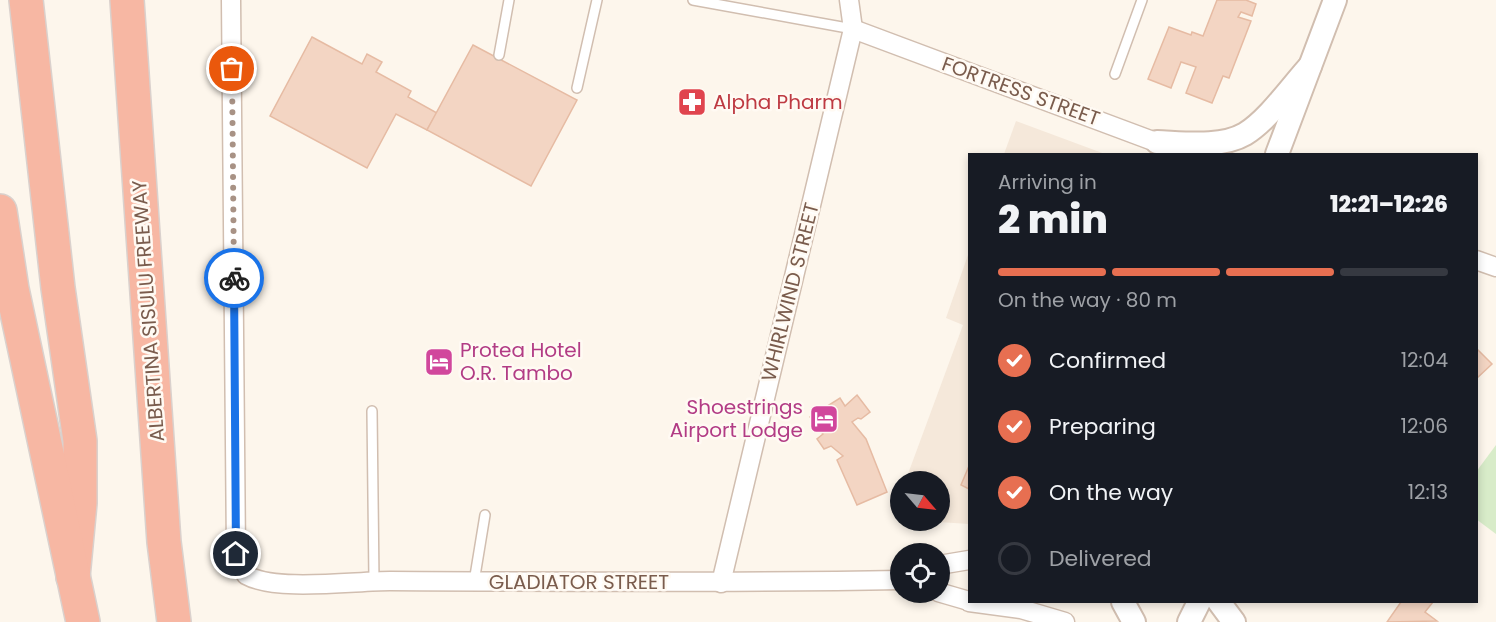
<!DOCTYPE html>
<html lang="en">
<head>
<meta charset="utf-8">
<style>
  :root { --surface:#171b24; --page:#242831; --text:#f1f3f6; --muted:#9ea1a6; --line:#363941; --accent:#e76f51 }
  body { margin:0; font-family:Poppins,sans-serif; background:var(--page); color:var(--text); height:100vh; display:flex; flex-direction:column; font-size:22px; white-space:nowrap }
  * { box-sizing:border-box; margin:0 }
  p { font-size:20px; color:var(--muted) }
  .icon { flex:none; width:33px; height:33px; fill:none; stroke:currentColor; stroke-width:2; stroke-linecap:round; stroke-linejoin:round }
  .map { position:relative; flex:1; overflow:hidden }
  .panel { position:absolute; left:968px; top:153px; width:510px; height:450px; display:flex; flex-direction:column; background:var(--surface); border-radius:0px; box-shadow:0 3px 9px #0003 }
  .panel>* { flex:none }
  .needle { width:39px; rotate:118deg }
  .tools { position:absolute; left:890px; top:471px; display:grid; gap:12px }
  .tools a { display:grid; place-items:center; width:60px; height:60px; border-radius:50%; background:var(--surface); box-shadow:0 3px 9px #0003; font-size:30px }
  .pin { position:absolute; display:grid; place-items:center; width:51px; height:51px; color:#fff; margin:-26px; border:3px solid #fff; border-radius:50%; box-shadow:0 2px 6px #0007 }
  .courier { position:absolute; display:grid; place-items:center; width:60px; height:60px; margin:-30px; border:4px solid #1a73e8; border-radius:50%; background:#fff; color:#222; box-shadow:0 2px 8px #0007 }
  .headline em { font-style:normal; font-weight:800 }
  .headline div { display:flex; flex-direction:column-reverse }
  .headline { display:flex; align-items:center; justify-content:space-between; height:102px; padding:0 30px }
  h1 { font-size:39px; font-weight:800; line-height:45px }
  .bar { display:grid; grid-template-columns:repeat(4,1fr); gap:9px 6px; align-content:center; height:72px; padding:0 30px }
  .bar i { height:8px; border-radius:4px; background:var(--line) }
  .bar .selected { background:var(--accent) }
  .bar p { grid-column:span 4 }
  ol { padding:0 30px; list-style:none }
  li { display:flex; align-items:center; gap:18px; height:66px }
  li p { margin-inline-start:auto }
  li .icon { padding:6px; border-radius:50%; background:var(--accent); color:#fff; stroke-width:4 }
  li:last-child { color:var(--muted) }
  li i { width:33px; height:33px; border:3px solid var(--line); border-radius:50% }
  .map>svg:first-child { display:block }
</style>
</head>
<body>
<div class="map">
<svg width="1496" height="622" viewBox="0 0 1496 622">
  <rect width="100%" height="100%" fill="#fdf6ec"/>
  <g fill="#f5e8da">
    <path d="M 1016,121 L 1105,154 L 1004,154 Z"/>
    <path d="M 969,252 L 969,524 L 923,521 L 939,520 L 939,482 L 905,482 L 963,325 L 946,318 Z"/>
  </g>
  <path fill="#d8ecc9" d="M 1496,445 L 1496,534 L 1476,519 L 1476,472 Z"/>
  <g fill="#f3d5c3" stroke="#e6bba3" stroke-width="1.5">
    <path d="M 1217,0 L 1246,0 L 1256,4 L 1252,16 L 1241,12 L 1238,17 L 1251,21 L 1229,78 L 1223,76 L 1212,103 L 1186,93 L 1196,67 L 1181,62 L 1171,88 L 1148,79 L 1169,27 L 1191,35 L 1192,32 L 1203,36 Z"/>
    <path d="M 312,37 L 362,64 L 367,54 L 382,62 L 376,72 L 411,91 L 408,97 L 437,113 L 427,130 L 396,114 L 367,168 L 270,116 Z"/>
    <path d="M 473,45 L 577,100 L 531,186 L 427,130 Z"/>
    <path d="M 1476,348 L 1492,364 L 1476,379 Z"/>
    <path d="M 857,395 L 870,412 L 861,419 L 858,418 L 852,422 L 866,439 L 887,492 L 857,505 L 837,460 L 843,456 L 831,446 L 824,449 L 817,439 L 823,434 L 810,417 L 840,398 L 845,406 Z"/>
    <path d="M 969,466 L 969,489 L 961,485 Z"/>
    <path d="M 1401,602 L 1433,602 L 1425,612 L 1437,621 L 1387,622 Z"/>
  </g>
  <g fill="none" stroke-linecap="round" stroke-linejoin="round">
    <g stroke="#d1beb0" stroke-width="12">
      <g id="service">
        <path d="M 693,0 L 853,29"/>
        <path d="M 499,55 L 509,0"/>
        <path d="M 1115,74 L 1142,0"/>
        <path d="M 577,88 L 597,0"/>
        <path d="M 372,411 L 374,581"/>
        <path d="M 474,582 L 485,515"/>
      </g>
    </g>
    <g stroke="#d1beb0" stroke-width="21">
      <g id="minor">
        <path d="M 231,0 L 236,554 L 246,575 C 276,592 353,581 390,581 C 560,582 730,583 900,580"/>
        <path d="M 853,29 L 1169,147"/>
        <path d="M 1476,260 L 1496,267"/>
        <path d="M 939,565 L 969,560"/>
        <path d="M 721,583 L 853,29 L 849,0"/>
        <path d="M 938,592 L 969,601"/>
        <path d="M 969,602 L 1021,609 L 1065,622"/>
      </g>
    </g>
    <g stroke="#d1beb0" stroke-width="26">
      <g id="tertiary">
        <path d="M 1157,142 C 1184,143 1221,148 1245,134 C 1268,120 1291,87 1310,66"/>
        <path d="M 1277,154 L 1335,0"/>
        <path d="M 1123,602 L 1134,622"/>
        <path d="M 1219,602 L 1234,622"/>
        <path d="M 1189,622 L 1199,602"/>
      </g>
    </g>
    <g stroke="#dad1cd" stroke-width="36">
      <g id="motorway">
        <path d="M 26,0 L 58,288 L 80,441 L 80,503 L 73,577"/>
        <path d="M 127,0 L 164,542 L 174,622"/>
        <path d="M 0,211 L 12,289 L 83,622"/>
      </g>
    </g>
    <use href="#service" stroke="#fff" stroke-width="9"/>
    <use href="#minor" stroke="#fff" stroke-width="18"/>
    <use href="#tertiary" stroke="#fff" stroke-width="22"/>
    <use href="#motorway" stroke="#f7b7a3" stroke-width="33"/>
  </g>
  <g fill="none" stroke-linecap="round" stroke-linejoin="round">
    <path stroke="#a89285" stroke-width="6" stroke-dasharray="0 10.8" d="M 232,69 L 234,278"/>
    <path stroke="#1a73e8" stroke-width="8" d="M 234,278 L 236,554"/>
  </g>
  <defs>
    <g id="pharmacy-square" transform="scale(1.5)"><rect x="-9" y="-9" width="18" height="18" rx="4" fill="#e0444e" stroke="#fffaf3"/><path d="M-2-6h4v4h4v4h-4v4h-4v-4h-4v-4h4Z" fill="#fff"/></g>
    <g id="hotel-square" transform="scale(1.5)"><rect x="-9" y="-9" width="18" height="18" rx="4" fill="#d1479c" stroke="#fffaf3"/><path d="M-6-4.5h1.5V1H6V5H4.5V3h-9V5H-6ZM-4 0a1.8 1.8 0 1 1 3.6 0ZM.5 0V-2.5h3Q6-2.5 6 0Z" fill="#fff"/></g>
  </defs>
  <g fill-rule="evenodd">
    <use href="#pharmacy-square" x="692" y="102"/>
    <use href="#hotel-square" x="439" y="362"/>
    <use href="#hotel-square" x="824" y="419"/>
  </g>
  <g text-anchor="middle" stroke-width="5" stroke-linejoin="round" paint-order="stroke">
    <g font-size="20" fill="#7a5c4d" stroke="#fffaf3">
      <text transform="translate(1021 91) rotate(20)" y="7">FORTRESS STREET</text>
      <text transform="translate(790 292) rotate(-76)" y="7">WHIRLWIND STREET</text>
      <text transform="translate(148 311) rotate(-94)" y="7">ALBERTINA SISULU FREEWAY</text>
      <text x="579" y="589">GLADIATOR STREET</text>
    </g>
    <g font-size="20" fill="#be3a42" stroke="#fffaf3" text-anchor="start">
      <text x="713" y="109">Alpha Pharm</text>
    </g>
    <g font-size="20" fill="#b23c85" stroke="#fffaf3" text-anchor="start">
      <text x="460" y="357">Protea Hotel<tspan x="460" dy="23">O.R. Tambo</tspan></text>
      <text x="803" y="414" text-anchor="end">Shoestrings<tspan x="803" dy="23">Airport Lodge</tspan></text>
    </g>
  </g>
</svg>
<div class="tools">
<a><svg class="needle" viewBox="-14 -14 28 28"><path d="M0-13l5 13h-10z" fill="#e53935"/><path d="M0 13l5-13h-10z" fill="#9ea1a6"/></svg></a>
<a><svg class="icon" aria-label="locate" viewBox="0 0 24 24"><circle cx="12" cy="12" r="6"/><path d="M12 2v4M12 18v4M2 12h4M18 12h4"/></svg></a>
</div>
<div class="pin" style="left:232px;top:69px;background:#ea580c"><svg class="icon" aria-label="bag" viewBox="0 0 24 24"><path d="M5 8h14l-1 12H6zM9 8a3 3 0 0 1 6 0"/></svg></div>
<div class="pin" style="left:236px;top:554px;background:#1f2937"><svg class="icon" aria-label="home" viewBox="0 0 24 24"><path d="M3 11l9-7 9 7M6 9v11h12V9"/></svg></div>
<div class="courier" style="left:234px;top:278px"><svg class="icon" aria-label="bike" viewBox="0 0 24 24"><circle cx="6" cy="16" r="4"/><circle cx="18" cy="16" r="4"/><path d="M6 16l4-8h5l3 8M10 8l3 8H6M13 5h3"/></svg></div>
<section class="panel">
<div class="headline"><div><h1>2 min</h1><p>Arriving in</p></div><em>12:21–12:26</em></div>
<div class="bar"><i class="selected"></i><i class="selected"></i><i class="selected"></i><i></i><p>On the way · 80 m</p></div>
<ol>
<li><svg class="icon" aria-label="check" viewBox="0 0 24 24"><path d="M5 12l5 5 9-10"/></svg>Confirmed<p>12:04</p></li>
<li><svg class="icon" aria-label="check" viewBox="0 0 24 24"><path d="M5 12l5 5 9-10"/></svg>Preparing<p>12:06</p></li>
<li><svg class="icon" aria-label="check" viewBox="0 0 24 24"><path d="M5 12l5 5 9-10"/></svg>On the way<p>12:13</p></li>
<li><i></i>Delivered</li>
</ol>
</section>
</div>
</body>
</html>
